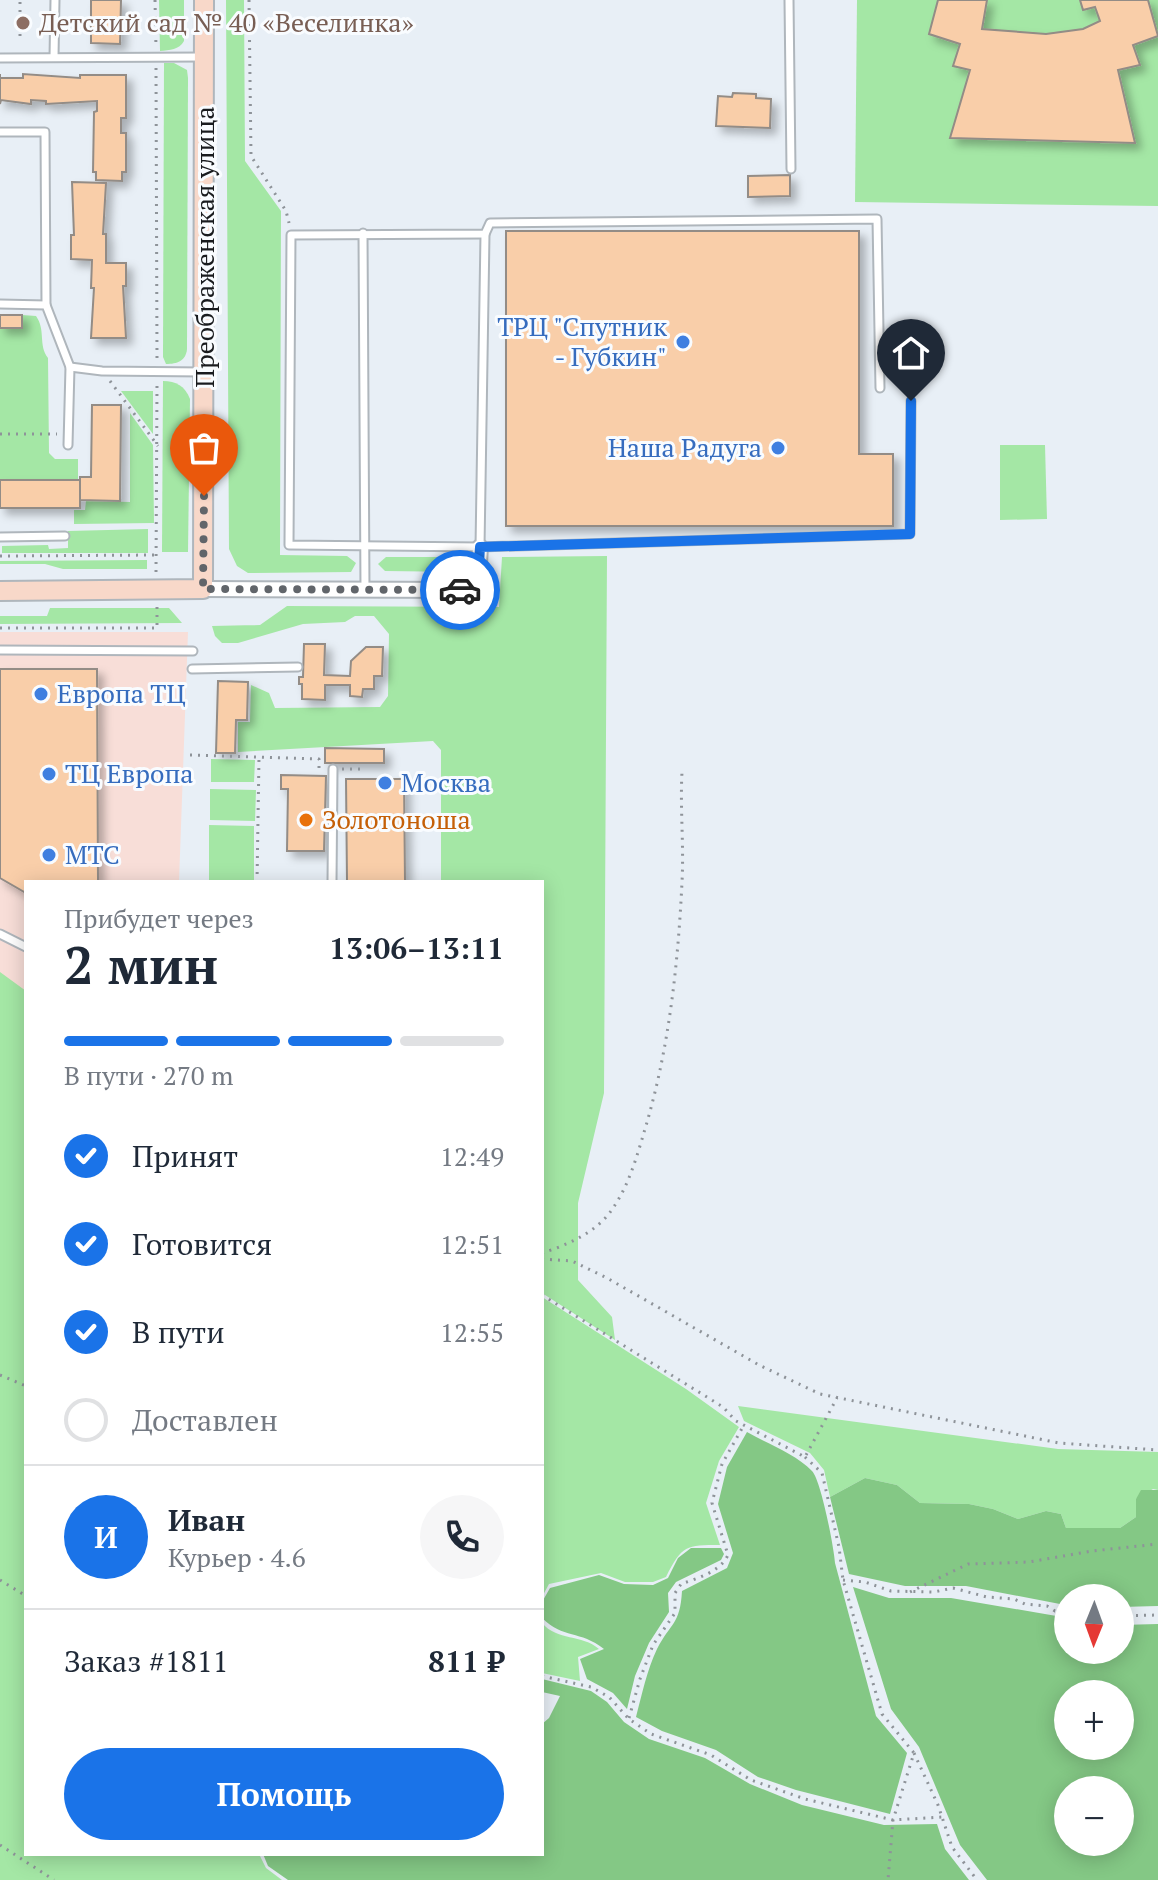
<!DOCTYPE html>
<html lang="ru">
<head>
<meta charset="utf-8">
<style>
  :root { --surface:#fff; --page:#f6f6f7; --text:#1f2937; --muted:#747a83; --line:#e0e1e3; --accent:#1a73e8 }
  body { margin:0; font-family:"PT Serif",serif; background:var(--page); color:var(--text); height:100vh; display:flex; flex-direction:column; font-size:30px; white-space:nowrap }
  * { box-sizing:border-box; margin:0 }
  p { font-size:26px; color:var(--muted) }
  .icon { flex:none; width:44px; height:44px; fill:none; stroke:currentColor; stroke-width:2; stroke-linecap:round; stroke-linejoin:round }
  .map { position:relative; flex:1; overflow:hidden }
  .sheet { position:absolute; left:24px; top:880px; width:520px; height:976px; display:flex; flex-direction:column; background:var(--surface); border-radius:0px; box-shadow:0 4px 20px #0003 }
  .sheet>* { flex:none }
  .needle { width:52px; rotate:181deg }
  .controls { position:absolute; left:1054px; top:1584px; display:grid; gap:16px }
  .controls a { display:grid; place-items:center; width:80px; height:80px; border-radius:50%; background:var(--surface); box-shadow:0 4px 20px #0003; font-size:40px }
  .pin { position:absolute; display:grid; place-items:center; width:68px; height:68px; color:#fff; margin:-82px -34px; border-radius:50% 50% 50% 0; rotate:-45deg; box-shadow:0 0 8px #0007 }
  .pin .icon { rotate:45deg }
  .courier { position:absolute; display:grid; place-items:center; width:80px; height:80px; margin:-40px; border:6px solid #1a73e8; border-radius:50%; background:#fff; color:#222; box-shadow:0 2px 10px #0007 }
  .headline em { font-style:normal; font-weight:600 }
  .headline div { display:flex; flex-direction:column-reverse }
  .headline { display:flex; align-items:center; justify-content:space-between; height:136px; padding:0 40px }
  h1 { font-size:52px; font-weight:600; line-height:60px }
  .bar { display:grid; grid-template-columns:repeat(4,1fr); gap:12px 8px; align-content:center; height:96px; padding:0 40px }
  .bar i { height:10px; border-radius:6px; background:var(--line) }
  .bar .active { background:var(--accent) }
  .bar p { grid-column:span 4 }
  .line { display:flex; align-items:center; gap:20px; padding:0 40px; border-top:2px solid var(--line) }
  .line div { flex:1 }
  .round { display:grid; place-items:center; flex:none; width:84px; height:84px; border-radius:42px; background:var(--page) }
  ol { padding:0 40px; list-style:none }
  li { display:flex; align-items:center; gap:24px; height:88px }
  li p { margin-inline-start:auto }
  li .icon { padding:8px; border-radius:50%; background:var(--accent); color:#fff; stroke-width:4 }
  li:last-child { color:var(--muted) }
  li i { width:44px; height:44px; border:4px solid var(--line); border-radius:50% }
  .action { display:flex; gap:16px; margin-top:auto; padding:16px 40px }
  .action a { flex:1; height:92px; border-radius:48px; background:var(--accent); color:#fff; font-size:32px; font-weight:600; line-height:92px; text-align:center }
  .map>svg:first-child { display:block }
</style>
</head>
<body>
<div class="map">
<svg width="1158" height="1880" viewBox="0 0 1158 1880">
  <defs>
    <filter id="shadow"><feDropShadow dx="6" dy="6" stdDeviation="4" flood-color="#0004"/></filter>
  </defs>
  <rect width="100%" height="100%" fill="#e8eff6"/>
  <path fill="#f8ded8" d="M 0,632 L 188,632 L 179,882 L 26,882 L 26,992 L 0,975 Z"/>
  <g fill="#a4e7a5">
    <path d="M 159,0 L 184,0 L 184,41 C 179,50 170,50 160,51 Z"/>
    <path d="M 226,0 L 244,0 L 245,161 L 281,211 L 280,555 L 347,556 L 356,563 L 351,572 L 248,573 L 237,566 L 229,549 Z"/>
    <path d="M 857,0 L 1158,0 L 1158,206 L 855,202 Z"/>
    <path d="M 164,63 L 174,63 L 187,70 L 188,78 L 187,349 C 186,361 177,364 166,364 L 163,357 Z"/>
    <path d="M 22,315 L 36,316 C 46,330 38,345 48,358 L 49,453 L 55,459 L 78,459 L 78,480 L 0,480 L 0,328 L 21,328 Z"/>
    <path d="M 163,381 C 176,381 185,386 190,399 L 188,552 L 162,552 Z"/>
    <path d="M 121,391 L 153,391 L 153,434 Z"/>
    <path d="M 130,413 L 153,445 L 154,523 L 74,524 L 74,510 L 85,510 L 86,501 L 130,502 Z"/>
    <path d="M 1000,445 L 1045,445 L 1047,519 L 1000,520 Z"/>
    <path d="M 148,529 L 148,553 L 2,553 L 2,546 L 48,545 L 49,549 L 68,548 L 68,531 Z"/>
    <path d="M 607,556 L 604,1093 L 578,1203 L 578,1280 L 612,1317 L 615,1340 L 542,1293 L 542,882 L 441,882 L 441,750 L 433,741 L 238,752 L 238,722 L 250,722 L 251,685 L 269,693 L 275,708 L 380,707 L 388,696 L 389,634 L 374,616 L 355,616 L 345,622 L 303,624 L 238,643 L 222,643 L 215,636 L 212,626 L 260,625 L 287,606 L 499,607 L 502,557 Z"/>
    <path d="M 386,557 L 462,557 L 468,564 L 463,572 L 385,571 L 378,564 Z"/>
    <path d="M 147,560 L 147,569 L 63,569 L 45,564 L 0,564 L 0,561 Z"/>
    <path d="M 50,608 L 169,608 L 182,623 L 0,624 L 0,616 L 47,616 Z"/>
    <path d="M 211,759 L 255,760 L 254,782 L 211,782 Z"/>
    <path d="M 210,789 L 256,790 L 255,821 L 210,820 Z"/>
    <path d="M 209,825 L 254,826 L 254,882 L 209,882 Z"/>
    <path d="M 0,972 L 26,991 L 26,1854 L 259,1854 L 266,1868 L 282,1880 L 0,1880 Z"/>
    <path d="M 542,1297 L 686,1389 L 739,1427 L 719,1461 L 706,1503 L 720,1545 C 686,1545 682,1545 666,1577 L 653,1582 L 625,1582 L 601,1573 L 549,1584 L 542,1597 Z"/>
    <path d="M 738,1406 L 1058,1449 L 1158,1452 L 1158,1490 L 1153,1489 L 1136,1499 L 1136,1517 L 1120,1528 L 1066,1528 L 1061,1514 L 1046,1511 L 1018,1519 L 993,1509 L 969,1504 L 920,1503 L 897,1485 L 865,1478 L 830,1497 L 824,1470 L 810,1453 L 744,1421 Z"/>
    <path d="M 542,1623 C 557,1641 582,1634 599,1649 L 578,1657 L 580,1681 L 542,1673 Z"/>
  </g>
  <g fill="#84c885" fill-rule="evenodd">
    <path d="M 747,1432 C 768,1444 796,1454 812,1471 C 821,1480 834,1548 835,1563 L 876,1716 L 907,1753 L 890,1814 L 796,1790 L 758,1777 L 716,1750 L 662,1731 L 636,1717 C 642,1694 647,1670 657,1649 C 671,1622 680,1625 682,1591 L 727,1568 L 733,1553 L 718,1504 L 727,1467 Z"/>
    <path d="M 865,1478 L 897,1485 L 920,1503 L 969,1504 L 993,1509 L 1018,1519 L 1046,1511 L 1061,1514 L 1066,1528 L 1120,1528 L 1136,1517 L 1136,1499 L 1141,1490 L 1158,1490 L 1158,1606 L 1120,1607 L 1120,1598 L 1068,1598 L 1068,1604 L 1060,1604 L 966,1586 L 905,1586 L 849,1574 L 830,1497 Z"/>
    <path d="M 691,1548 L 721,1548 L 724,1554 L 721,1560 L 676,1582 L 668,1593 L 669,1612 L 649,1643 L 635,1676 L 627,1709 L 613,1693 L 587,1679 L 580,1659 L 604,1649 C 580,1630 563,1639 542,1618 L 542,1602 L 550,1588 L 599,1575 L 624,1584 L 653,1585 L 668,1578 L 678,1558 Z"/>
    <path d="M 853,1587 L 889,1598 L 951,1598 L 1068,1618 L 1068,1650 L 1120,1650 L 1120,1625 L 1158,1624 L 1158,1880 L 987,1880 L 960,1845 L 919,1747 L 891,1709 ZM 1120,1694 L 1120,1746 L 1068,1746 L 1068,1694 ZM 1120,1790 L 1120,1842 L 1068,1842 L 1068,1790 Z"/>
    <path d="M 542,1679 L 591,1691 L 607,1702 L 624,1722 L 649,1739 L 705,1758 L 750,1784 L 802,1805 L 884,1825 L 937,1824 L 945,1849 L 969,1880 L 288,1880 L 268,1866 L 263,1854 L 542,1854 L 542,1724 L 549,1718 L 560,1696 L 542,1692 Z"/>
  </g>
  <g fill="#f9cea9" stroke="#938c86" stroke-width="2" filter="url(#shadow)">
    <path d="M 91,0 L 121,0 L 120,44 L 91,43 Z"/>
    <path d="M 938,0 L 987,0 L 982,29 L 1046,34 L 1083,29 L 1100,21 L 1095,7 L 1083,10 L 1080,0 L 1148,0 L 1158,36 L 1133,45 L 1140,65 L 1118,70 L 1135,143 L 950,138 L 970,70 L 953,66 L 960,44 L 929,34 Z"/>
    <path d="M 0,74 L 0,78 L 23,78 L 23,74 L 80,78 L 80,75 L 126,75 L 126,118 L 121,118 L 121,133 L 126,133 L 126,172 L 122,172 L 122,181 L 96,180 L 96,172 L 93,172 L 94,112 L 97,111 L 97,101 L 46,104 L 46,101 L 31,100 L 31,104 L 1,100 L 0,104 Z"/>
    <path d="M 733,93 L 756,94 L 756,98 L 771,99 L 770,128 L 716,126 L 718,96 L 732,97 Z"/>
    <path d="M 790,175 L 790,196 L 748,197 L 748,176 Z"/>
    <path d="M 72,182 L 106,183 L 103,234 L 106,234 L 106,263 L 126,263 L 126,286 L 123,286 L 126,338 L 91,338 L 94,288 L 91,288 L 92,260 L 71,259 L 71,235 L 74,235 Z"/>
    <path d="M 506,231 L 859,231 L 859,454 L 893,454 L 893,526 L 506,526 Z"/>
    <rect x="0" y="315" width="22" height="13"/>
    <path d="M 92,405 L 121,405 L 120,501 L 80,500 L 80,477 L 91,477 Z"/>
    <rect x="0" y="480" width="80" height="28"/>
    <path d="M 304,644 L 325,644 L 324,675 L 350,676 L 351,661 L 366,647 L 383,647 L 382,676 L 374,676 L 374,689 L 363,689 L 362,697 L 350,696 L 350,685 L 325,685 L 325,700 L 302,699 L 302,684 L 299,684 L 299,677 L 303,677 Z"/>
    <path d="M 0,669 L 97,669 L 98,882 L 26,882 L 26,893 L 0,878 Z"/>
    <path d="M 218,681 L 248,682 L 247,720 L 236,720 L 235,753 L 216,753 Z"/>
    <path d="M 325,748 L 384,749 L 384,763 L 325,763 Z"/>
    <path d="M 281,775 L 326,776 L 324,851 L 287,851 L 288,789 L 281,789 Z"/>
    <path d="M 346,779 L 404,779 L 405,882 L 347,882 Z"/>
  </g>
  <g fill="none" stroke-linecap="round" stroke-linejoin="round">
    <g stroke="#afb6bc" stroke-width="11">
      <g id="service">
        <path d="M 789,0 L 791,169"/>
        <path d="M 54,57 L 55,0"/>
        <path d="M 0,58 L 203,57"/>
        <path d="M 0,132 L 45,132 L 46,305"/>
        <path d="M 363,233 L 365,590"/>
        <path d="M 0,304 L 46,305 L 70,367 L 68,445"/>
        <path d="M 70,367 L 102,371 L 203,372"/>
        <path d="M 880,388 L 877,219 L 490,223 L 485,234 L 291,235 L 289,545 L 480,547 L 910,534 L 911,401"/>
        <path d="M 0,537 L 65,536"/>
        <path d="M 480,547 L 485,234"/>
        <path d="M 0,650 L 193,651"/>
        <path d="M 192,669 L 298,667"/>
        <path d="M 332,882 L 333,769"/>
        <path d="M 0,934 L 26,947"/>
      </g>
    </g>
    <g stroke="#afb6bc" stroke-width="18">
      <path id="minor" d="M 203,589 L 468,590 L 478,580 L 480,547"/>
    </g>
    <g stroke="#afb6bc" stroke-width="22">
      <path id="secondary" d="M 0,591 L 203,589 L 204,0"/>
    </g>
    <g stroke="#8e9399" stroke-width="3" stroke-dasharray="2 6" stroke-linecap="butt">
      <path d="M 155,0 L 156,48"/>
      <path d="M 249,0 L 251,156 L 286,211 L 289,223"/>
      <path d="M 20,36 L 20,0"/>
      <path d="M 156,68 L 157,360"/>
      <path d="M 110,381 L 158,446"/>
      <path d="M 0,434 L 57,434"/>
      <path d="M 0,556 L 156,555"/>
      <path d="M 156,572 L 157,384"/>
      <path d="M 0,628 L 157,628 L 157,604"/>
      <path d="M 190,755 L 319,759 L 319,769 L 322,769"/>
      <path d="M 342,769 L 366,769"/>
      <path d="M 257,882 L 259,757"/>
      <path d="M 542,1253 C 567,1245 598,1232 613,1208 C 629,1185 637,1156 645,1129 C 669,1049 678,965 682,882 C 684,845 680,809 682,772"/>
      <path d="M 542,1259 L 572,1261 L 607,1278 L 759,1365 L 820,1394 L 1059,1443 L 1158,1450"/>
      <path d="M 542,1295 L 723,1407 L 736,1421 L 805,1457 L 837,1398"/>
      <path d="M 0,1375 L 26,1386"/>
      <path d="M 805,1457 L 822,1473 L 839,1547 L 843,1580 L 882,1714 L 914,1753 L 893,1820 L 888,1880"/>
      <path d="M 0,1580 L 26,1596"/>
      <path d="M 843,1580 L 865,1582 L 891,1591 L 934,1592 L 953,1588 L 987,1597 L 1014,1599 L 1025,1604 L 1047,1606 L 1055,1611 L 1068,1612"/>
      <path d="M 910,1592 L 968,1564 L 1029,1562 L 1092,1551 L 1158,1544"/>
      <path d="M 1120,1616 L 1158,1615"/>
      <path d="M 542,1676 L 591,1687 L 609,1697 L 629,1719 L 651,1734 L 711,1755 L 751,1780 L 805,1799 L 893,1820 L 942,1817"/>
      <path d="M 629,1718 L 640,1679 L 653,1645 L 675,1613 L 675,1593 L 681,1584 C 698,1578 720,1572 728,1555 L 712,1503 L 722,1464 L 744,1425"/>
      <path d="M 914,1753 L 938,1805 L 952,1847 L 977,1880"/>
      <path d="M 0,1845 L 54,1880"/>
    </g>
    <use href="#service" stroke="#fff" stroke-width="7"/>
    <use href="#minor" stroke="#fff" stroke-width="14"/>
    <use href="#secondary" stroke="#f8d8c9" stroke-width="18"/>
  </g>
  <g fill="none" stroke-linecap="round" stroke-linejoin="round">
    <path stroke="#61656a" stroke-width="8" stroke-dasharray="0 14.4" d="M 204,496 L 203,589 L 460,590"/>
    <path stroke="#1a73e8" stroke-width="10" d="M 460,590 L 468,590 L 478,580 L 480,547 L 910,534 L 911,401"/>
  </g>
  <circle fill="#8d6e63" stroke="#f9fcff" stroke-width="3" cx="23" cy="23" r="8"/>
  <g fill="#3f7fe0" stroke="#f9fcff" stroke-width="3">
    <circle cx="683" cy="342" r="8"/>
    <circle cx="778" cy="448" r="8"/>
    <circle cx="41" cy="694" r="8"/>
    <circle cx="49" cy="774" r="8"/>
    <circle cx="385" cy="783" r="8"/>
    <circle cx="49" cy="855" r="8"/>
  </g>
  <circle fill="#e8710a" stroke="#f9fcff" stroke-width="3" cx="306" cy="820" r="8"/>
  <g text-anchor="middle" stroke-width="6" stroke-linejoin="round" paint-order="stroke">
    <g font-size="26" fill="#785e54" stroke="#f9fcff" text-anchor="start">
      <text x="39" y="32">Детский сад № 40 «Веселинка»</text>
    </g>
    <g font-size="26" fill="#191b1e" stroke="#f9fcff">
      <text transform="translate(205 247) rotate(-90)" y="9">Преображенская улица</text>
    </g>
    <g font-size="26" fill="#366cbe" stroke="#f9fcff" text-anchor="start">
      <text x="667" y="336" text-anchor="end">ТРЦ "Спутник<tspan x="667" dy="30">- Губкин"</tspan></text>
      <text x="762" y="457" text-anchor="end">Наша Радуга</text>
      <text x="57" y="703">Европа ТЦ</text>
      <text x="65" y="783">ТЦ Европа</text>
      <text x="401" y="792">Москва</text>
      <text x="65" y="864">МТС</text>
    </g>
    <g font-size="26" fill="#c56008" stroke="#f9fcff" text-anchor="start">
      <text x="322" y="829">Золотоноша</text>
    </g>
  </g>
</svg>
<div class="controls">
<a><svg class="needle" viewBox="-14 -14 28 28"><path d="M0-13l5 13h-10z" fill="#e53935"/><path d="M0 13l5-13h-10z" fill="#747a83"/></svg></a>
<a>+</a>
<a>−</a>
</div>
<div class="pin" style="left:204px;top:496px;background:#ea580c"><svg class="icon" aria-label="bag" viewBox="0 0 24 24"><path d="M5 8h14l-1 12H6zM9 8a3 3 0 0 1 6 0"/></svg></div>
<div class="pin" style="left:911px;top:401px;background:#1f2937"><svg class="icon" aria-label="home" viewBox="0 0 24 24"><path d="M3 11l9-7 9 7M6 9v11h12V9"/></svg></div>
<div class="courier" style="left:460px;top:590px"><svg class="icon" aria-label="car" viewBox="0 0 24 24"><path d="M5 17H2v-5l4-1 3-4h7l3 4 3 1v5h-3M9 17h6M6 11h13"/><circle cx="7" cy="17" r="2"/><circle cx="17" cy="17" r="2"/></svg></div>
<section class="sheet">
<div class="headline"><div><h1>2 мин</h1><p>Прибудет через</p></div><em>13:06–13:11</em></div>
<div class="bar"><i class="active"></i><i class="active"></i><i class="active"></i><i></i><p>В пути · 270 m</p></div>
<ol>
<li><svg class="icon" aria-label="check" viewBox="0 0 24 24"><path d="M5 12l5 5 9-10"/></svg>Принят<p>12:49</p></li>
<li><svg class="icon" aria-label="check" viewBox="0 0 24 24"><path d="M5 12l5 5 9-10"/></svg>Готовится<p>12:51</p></li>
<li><svg class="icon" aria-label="check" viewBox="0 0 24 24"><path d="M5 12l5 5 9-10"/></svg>В пути<p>12:55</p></li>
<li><i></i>Доставлен</li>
</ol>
<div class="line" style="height:144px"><b class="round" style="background:var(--accent);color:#fff">И</b><div><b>Иван</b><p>Курьер · 4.6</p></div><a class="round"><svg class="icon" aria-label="phone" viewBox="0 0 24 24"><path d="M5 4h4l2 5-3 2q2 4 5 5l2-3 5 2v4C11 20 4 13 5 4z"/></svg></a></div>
<div class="line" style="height:104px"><div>Заказ #1811</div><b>811 ₽</b></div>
<div class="action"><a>Помощь</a></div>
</section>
</div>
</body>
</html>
